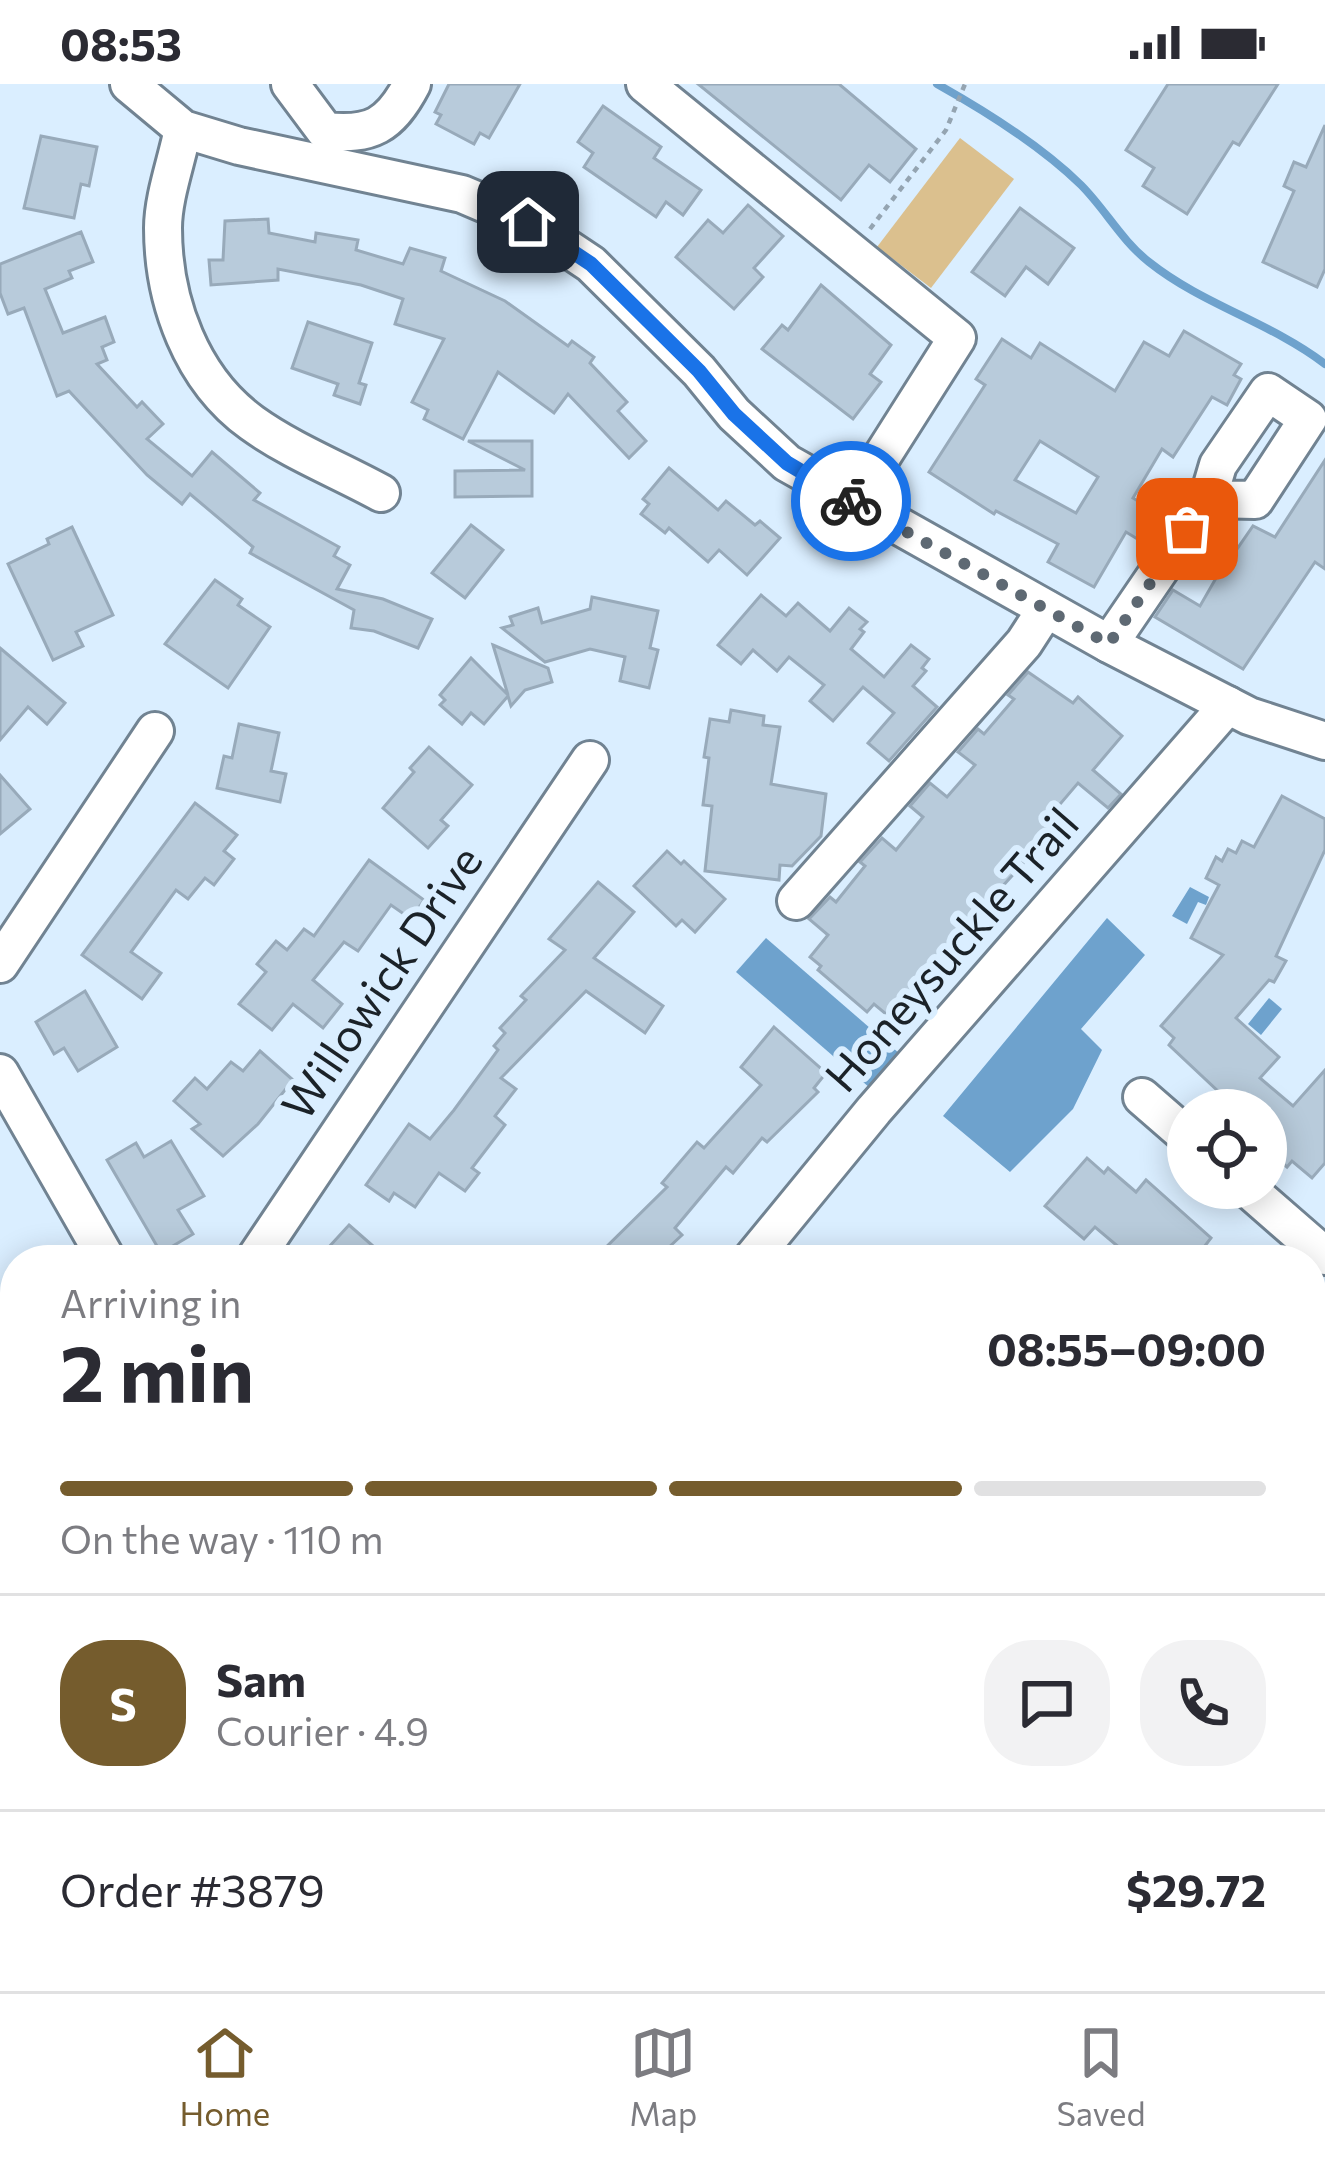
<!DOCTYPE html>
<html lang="en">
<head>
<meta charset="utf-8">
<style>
  :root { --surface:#fff; --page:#f2f2f3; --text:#2b2b33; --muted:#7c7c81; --line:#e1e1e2; --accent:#755c2d }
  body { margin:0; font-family:Commissioner,sans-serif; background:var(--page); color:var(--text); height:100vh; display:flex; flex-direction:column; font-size:45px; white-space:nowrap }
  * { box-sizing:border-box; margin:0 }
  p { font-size:39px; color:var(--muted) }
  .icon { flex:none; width:66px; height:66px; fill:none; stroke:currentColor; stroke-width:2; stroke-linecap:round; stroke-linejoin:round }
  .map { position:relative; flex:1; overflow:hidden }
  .side { position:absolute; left:0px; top:1161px; width:1326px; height:747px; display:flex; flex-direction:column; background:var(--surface); border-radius:48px 48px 0 0; box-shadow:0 6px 30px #0003 }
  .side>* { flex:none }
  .controls { position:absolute; left:1167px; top:1005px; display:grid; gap:24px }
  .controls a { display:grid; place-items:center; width:120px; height:120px; border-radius:50%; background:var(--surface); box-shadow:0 6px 30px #0003; font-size:60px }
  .pin { position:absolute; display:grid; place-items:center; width:102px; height:102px; color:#fff; margin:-51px; border-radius:24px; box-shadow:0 6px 18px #0006 }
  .courier { position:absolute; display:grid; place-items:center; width:120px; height:120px; margin:-60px; border:9px solid #1a73e8; border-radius:50%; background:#fff; color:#222; box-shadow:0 3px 15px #0007 }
  .headline em { font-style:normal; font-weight:700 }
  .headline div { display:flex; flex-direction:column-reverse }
  .headline { display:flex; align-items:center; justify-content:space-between; height:204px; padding:0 60px }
  h1 { font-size:78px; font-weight:700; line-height:90px }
  .bar { display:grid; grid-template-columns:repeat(4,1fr); gap:18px 12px; align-content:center; height:144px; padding:0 60px }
  .bar i { height:15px; border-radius:9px; background:var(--line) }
  .bar .on { background:var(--accent) }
  .bar p { grid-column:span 4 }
  .line { display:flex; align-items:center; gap:30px; padding:0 60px; border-top:3px solid var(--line) }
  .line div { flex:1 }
  .round { display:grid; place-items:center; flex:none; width:126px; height:126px; border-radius:48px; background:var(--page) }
  .status { display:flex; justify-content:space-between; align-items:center; height:84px; padding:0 60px; background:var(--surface); direction:ltr }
  .status svg { height:33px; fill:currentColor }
  .tabs { display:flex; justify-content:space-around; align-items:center; height:168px; border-top:3px solid var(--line); background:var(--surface); font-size:33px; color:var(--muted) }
  .tabs a { display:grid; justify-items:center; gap:6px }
  .tabs .on { color:var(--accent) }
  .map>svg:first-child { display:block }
</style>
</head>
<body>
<div class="status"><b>08:53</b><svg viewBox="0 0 49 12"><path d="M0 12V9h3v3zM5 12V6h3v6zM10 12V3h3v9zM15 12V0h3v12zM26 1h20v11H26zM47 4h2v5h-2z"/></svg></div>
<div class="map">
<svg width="1325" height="1907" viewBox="0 0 1325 1907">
  <rect width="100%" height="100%" fill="#daeeff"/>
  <path fill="#dbc08e" d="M 960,54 L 1014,95 L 931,204 L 877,163 Z"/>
  <g fill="#6ea2cd">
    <path d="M 1190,803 L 1209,813 L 1206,821 L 1198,818 L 1187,840 L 1172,832 Z"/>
    <path d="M 1107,834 L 1145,871 L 1081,945 L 1102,966 L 1073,1025 L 1010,1088 L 943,1032 Z"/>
    <path d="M 766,854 L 900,970 L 870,1004 L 736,888 Z"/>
    <path d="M 1269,914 L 1282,925 L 1261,951 L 1248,940 Z"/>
  </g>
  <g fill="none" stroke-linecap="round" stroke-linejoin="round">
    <path stroke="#6ea2cd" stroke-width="8" d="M 937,0 C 987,28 1040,61 1081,101 C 1105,125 1122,157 1149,178 C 1203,221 1270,238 1325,280"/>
  </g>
  <g fill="#b8cbdb" stroke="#98aaba" stroke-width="3" fill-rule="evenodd">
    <path d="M 449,0 L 520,0 L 489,54 L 480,49 L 474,60 L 436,40 L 441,31 L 435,28 Z"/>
    <path d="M 698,0 L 839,0 L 916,65 L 890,98 L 869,81 L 841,116 Z"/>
    <path d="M 1168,0 L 1278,0 L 1239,61 L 1233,58 L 1187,130 L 1143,102 L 1154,84 L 1126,66 Z"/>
    <path d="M 603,22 L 661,63 L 654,74 L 701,106 L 683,131 L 666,118 L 656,133 L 584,83 L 593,69 L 578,58 Z"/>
    <path d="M 1325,41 L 1325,185 L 1317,203 L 1263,178 L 1294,107 L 1284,102 L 1294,78 L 1306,83 Z"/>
    <path d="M 41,52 L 97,63 L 89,102 L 81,100 L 74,134 L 24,124 Z"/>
    <path d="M 748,121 L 783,152 L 754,184 L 763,193 L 734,225 L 676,173 L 708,136 L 723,149 Z"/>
    <path d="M 1020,124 L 1074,164 L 1048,200 L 1026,183 L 1005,212 L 972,188 Z"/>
    <path d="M 268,135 L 269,149 L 315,158 L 316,149 L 358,156 L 356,166 L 403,180 L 410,164 L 445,174 L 441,187 L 505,217 L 568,262 L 572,257 L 594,273 L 590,279 L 627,318 L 618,327 L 646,357 L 629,374 L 568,310 L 554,329 L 498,288 L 463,355 L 424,335 L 428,326 L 412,318 L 444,255 L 395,240 L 403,215 L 361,201 L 278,185 L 278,196 L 211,201 L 209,176 L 223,176 L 225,137 Z"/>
    <path d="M 81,148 L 93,178 L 69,187 L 72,194 L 45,205 L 63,249 L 105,233 L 114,258 L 102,263 L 107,276 L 97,280 L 137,323 L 142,318 L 163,340 L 147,355 L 192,392 L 212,368 L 260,409 L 254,416 L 339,463 L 334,472 L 350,481 L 337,505 L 383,515 L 432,535 L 418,564 L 374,547 L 351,544 L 354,526 L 250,469 L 253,463 L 190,410 L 182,420 L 147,391 L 69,307 L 57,312 L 24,224 L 8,230 L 0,209 L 0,180 Z"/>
    <path d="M 821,201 L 891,261 L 870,290 L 881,298 L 853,335 L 762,265 L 782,241 L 788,246 Z"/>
    <path d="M 308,238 L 372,259 L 359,299 L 366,301 L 360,320 L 334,311 L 338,300 L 292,284 Z"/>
    <path d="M 1184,247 L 1241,280 L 1234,291 L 1241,295 L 1227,321 L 1212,313 L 1173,373 L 1162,365 L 1133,414 L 1161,431 L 1144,459 L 1126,448 L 1094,503 L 1048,478 L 1058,460 L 996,427 L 994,430 L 929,388 L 985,301 L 976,295 L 1002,255 L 1031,274 L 1040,259 L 1115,307 L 1144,258 L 1169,272 ZM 1040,357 L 1098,393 L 1076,429 L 1015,396 Z"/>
    <path d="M 468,357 L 532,357 L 532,412 L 455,413 L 455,387 L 525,386 Z"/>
    <path d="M 1325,376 L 1325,485 L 1315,478 L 1243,585 L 1155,533 L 1173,506 L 1200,522 L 1219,489 L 1208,481 L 1225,456 L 1237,465 L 1253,442 L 1275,453 Z"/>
    <path d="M 669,384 L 718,426 L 726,417 L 755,441 L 760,437 L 780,454 L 747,491 L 719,466 L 708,478 L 669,444 L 665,449 L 641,430 L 649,420 L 643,415 Z"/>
    <path d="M 471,441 L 503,466 L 465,514 L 432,489 Z"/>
    <path d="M 72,443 L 113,531 L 76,548 L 83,562 L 53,576 L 8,480 L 49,460 L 47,455 Z"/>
    <path d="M 215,496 L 242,515 L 238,521 L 270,543 L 228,604 L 165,560 Z"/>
    <path d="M 761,511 L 786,532 L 798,519 L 830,547 L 849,524 L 867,538 L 860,545 L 864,548 L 851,565 L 884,593 L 911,561 L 929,575 L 922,584 L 926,587 L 913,602 L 937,623 L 889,677 L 868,659 L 894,629 L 863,603 L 833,637 L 810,617 L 824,601 L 789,573 L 777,587 L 753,566 L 741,580 L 718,561 Z"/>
    <path d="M 592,513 L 658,527 L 650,564 L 658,566 L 649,604 L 620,597 L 625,573 L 590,565 L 545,578 L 502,544 L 513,541 L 510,533 L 538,524 L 542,539 L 590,525 Z"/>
    <path d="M 493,561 L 548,584 L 552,598 L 525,606 L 511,622 L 508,612 L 484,640 L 471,629 L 462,640 L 440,621 L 445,616 L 440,611 L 471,574 L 508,611 Z"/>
    <path d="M 0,564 L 65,619 L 47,640 L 28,623 L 0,656 Z"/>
    <path d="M 1028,588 L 1073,619 L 1078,613 L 1122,652 L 1093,686 L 1121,710 L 1108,724 L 1078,699 L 1043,740 L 1052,748 L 968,840 L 892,935 L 874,920 L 867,928 L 818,886 L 821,882 L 810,873 L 828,851 L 809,835 L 830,813 L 836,818 L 865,782 L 860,778 L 882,754 L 896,766 L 923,733 L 910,722 L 930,699 L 947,713 L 975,681 L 958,668 L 978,645 L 984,650 L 1014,615 L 1008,611 Z"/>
    <path d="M 731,626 L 764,632 L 763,641 L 780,643 L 771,700 L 826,710 L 821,752 L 792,782 L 780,781 L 779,796 L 705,787 L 712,722 L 703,721 L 709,674 L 704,673 L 710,635 L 729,638 Z"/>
    <path d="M 239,640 L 279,649 L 271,687 L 286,690 L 280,718 L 217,704 L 224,672 L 232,674 Z"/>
    <path d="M 429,663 L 472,701 L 441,736 L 448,742 L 428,764 L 383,724 L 414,688 L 410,684 Z"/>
    <path d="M 0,691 L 30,725 L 0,750 Z"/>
    <path d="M 1282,712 L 1325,735 L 1325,766 L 1276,872 L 1286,877 L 1274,898 L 1269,896 L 1236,934 L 1279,973 L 1260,994 L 1293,1022 L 1325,986 L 1325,1079 L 1312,1094 L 1292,1077 L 1287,1083 L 1266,1065 L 1266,1026 L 1260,1026 L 1244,1013 L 1235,1023 L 1169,961 L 1174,954 L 1161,942 L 1223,871 L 1191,854 L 1219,801 L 1206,794 L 1216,773 L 1222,777 L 1228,765 L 1236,769 L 1242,757 L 1254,763 Z"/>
    <path d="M 195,719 L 237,751 L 224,767 L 234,775 L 214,801 L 205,794 L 188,815 L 176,806 L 131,868 L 161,889 L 142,915 L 82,871 Z"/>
    <path d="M 667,767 L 681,780 L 684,777 L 725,815 L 695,848 L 682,836 L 676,842 L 634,802 Z"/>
    <path d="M 369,776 L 424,816 L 411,835 L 391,821 L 358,867 L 344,858 L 313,896 L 342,920 L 323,944 L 293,920 L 272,946 L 239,920 L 266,888 L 257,880 L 276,857 L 287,866 L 304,845 L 314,852 Z"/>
    <path d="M 598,798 L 634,828 L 594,874 L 663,922 L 645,949 L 586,907 L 501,994 L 516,1005 L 495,1032 L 505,1041 L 472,1084 L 479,1089 L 465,1107 L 439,1089 L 415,1123 L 394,1109 L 389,1117 L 366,1101 L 409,1040 L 430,1055 L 454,1026 L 498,966 L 494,962 L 505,949 L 500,944 L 526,916 L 521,912 L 565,866 L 549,855 Z"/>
    <path d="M 85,907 L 117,963 L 78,987 L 64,964 L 54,970 L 36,938 Z"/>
    <path d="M 774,943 L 826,989 L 814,1004 L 818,1008 L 767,1058 L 762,1054 L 733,1089 L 726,1083 L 675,1144 L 682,1151 L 667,1165 L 677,1176 L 593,1176 L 667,1103 L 662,1099 L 697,1058 L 704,1064 L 761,1001 L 741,983 Z"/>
    <path d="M 260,967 L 293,996 L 258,1040 L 223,1072 L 192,1045 L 200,1040 L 174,1017 L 195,994 L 207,1005 L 231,978 L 243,987 Z"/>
    <path d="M 171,1057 L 204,1112 L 178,1126 L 193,1150 L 161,1169 L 107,1076 L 136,1059 L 144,1073 Z"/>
    <path d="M 1087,1074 L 1104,1089 L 1108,1084 L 1136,1108 L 1146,1096 L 1211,1154 L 1204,1163 L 1220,1176 L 1134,1176 L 1095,1143 L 1084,1155 L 1045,1122 Z"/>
    <path d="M 349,1141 L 389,1176 L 317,1176 Z"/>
  </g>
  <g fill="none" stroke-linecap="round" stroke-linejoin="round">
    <g stroke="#718392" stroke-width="42">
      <g id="minor">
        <path d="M 129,0 L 183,45 L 239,62 L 462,110 L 528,138 L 591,180 L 699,287 L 734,330 L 787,379 L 1109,560 L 1249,632 L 1325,657"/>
        <path d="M 290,0 L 325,47 C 371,52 390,42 412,0"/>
        <path d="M 645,0 L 957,254 L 853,418"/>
        <path d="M 183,45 C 177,76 163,113 163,144 C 163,217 191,295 252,339 C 291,367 339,386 381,409"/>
        <path d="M 1109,560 L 1208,415 L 1255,416 L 1308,335 L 1268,308 L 1218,381 L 1208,415"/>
        <path d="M 796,817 L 1024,559 L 1046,525"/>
        <path d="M 0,880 L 155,647"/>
        <path d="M 0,989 L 107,1176"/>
        <path d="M 1142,1013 L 1188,1053"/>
        <path d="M 1247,1104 L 1325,1172"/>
        <path d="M 254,1176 L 590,676"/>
        <path d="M 751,1176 L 874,1026 L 1228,621"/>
        <path d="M 0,1688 L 15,1639"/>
        <path d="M 1311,1741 L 1325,1746"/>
        <path d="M 305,1907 L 309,1893"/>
        <path d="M 714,1907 L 720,1893"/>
      </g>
    </g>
    <path stroke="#94a4b1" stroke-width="4.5" stroke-dasharray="6 6" stroke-linecap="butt" d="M 870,145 L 946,46 L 965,0"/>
    <use href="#minor" stroke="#fff" stroke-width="36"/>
  </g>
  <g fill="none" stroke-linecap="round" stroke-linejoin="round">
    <path stroke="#5e6973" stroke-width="12" stroke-dasharray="0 21.6" d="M 851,417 L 1109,560 L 1187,445"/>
    <path stroke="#1a73e8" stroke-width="15" d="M 528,138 L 591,180 L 699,287 L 734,330 L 787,379 L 851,417"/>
  </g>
  <g text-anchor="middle" stroke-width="12" stroke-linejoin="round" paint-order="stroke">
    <g font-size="45" fill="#1b2228" stroke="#daeeff">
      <text transform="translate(952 866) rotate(-49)" y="16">Honeysuckle Trail</text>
      <text transform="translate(382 899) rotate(-56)" y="16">Willowick Drive</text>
    </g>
  </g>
</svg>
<div class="controls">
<a><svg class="icon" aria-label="locate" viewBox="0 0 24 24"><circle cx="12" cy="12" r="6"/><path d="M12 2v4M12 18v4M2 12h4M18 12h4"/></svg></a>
</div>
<div class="pin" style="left:1187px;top:445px;background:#ea580c"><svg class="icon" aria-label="bag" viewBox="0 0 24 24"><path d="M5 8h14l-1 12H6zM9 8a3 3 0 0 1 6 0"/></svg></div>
<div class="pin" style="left:528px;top:138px;background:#1f2937"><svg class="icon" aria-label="home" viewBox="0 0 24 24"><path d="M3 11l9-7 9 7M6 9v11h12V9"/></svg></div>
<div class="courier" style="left:851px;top:417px"><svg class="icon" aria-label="bike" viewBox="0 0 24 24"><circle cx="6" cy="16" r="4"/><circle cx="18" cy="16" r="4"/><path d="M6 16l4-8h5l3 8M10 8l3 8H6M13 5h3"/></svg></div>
<section class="side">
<div class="headline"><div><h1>2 min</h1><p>Arriving in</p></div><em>08:55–09:00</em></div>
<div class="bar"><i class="on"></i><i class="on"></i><i class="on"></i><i></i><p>On the way · 110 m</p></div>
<div class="line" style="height:216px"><b class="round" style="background:var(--accent);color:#fff">S</b><div><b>Sam</b><p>Courier · 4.9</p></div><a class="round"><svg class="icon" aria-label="chat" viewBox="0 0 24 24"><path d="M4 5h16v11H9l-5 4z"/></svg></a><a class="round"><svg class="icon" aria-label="phone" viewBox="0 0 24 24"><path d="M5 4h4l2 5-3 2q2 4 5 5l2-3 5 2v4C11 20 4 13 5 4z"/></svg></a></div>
<div class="line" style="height:156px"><div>Order #3879</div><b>$29.72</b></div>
</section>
</div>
<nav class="tabs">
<a class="on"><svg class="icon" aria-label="home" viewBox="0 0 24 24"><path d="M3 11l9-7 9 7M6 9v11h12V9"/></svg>Home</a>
<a><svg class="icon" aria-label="map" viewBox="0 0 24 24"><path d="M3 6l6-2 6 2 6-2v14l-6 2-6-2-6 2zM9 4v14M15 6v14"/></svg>Map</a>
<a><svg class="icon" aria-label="saved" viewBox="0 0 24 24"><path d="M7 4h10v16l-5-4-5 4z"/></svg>Saved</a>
</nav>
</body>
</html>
